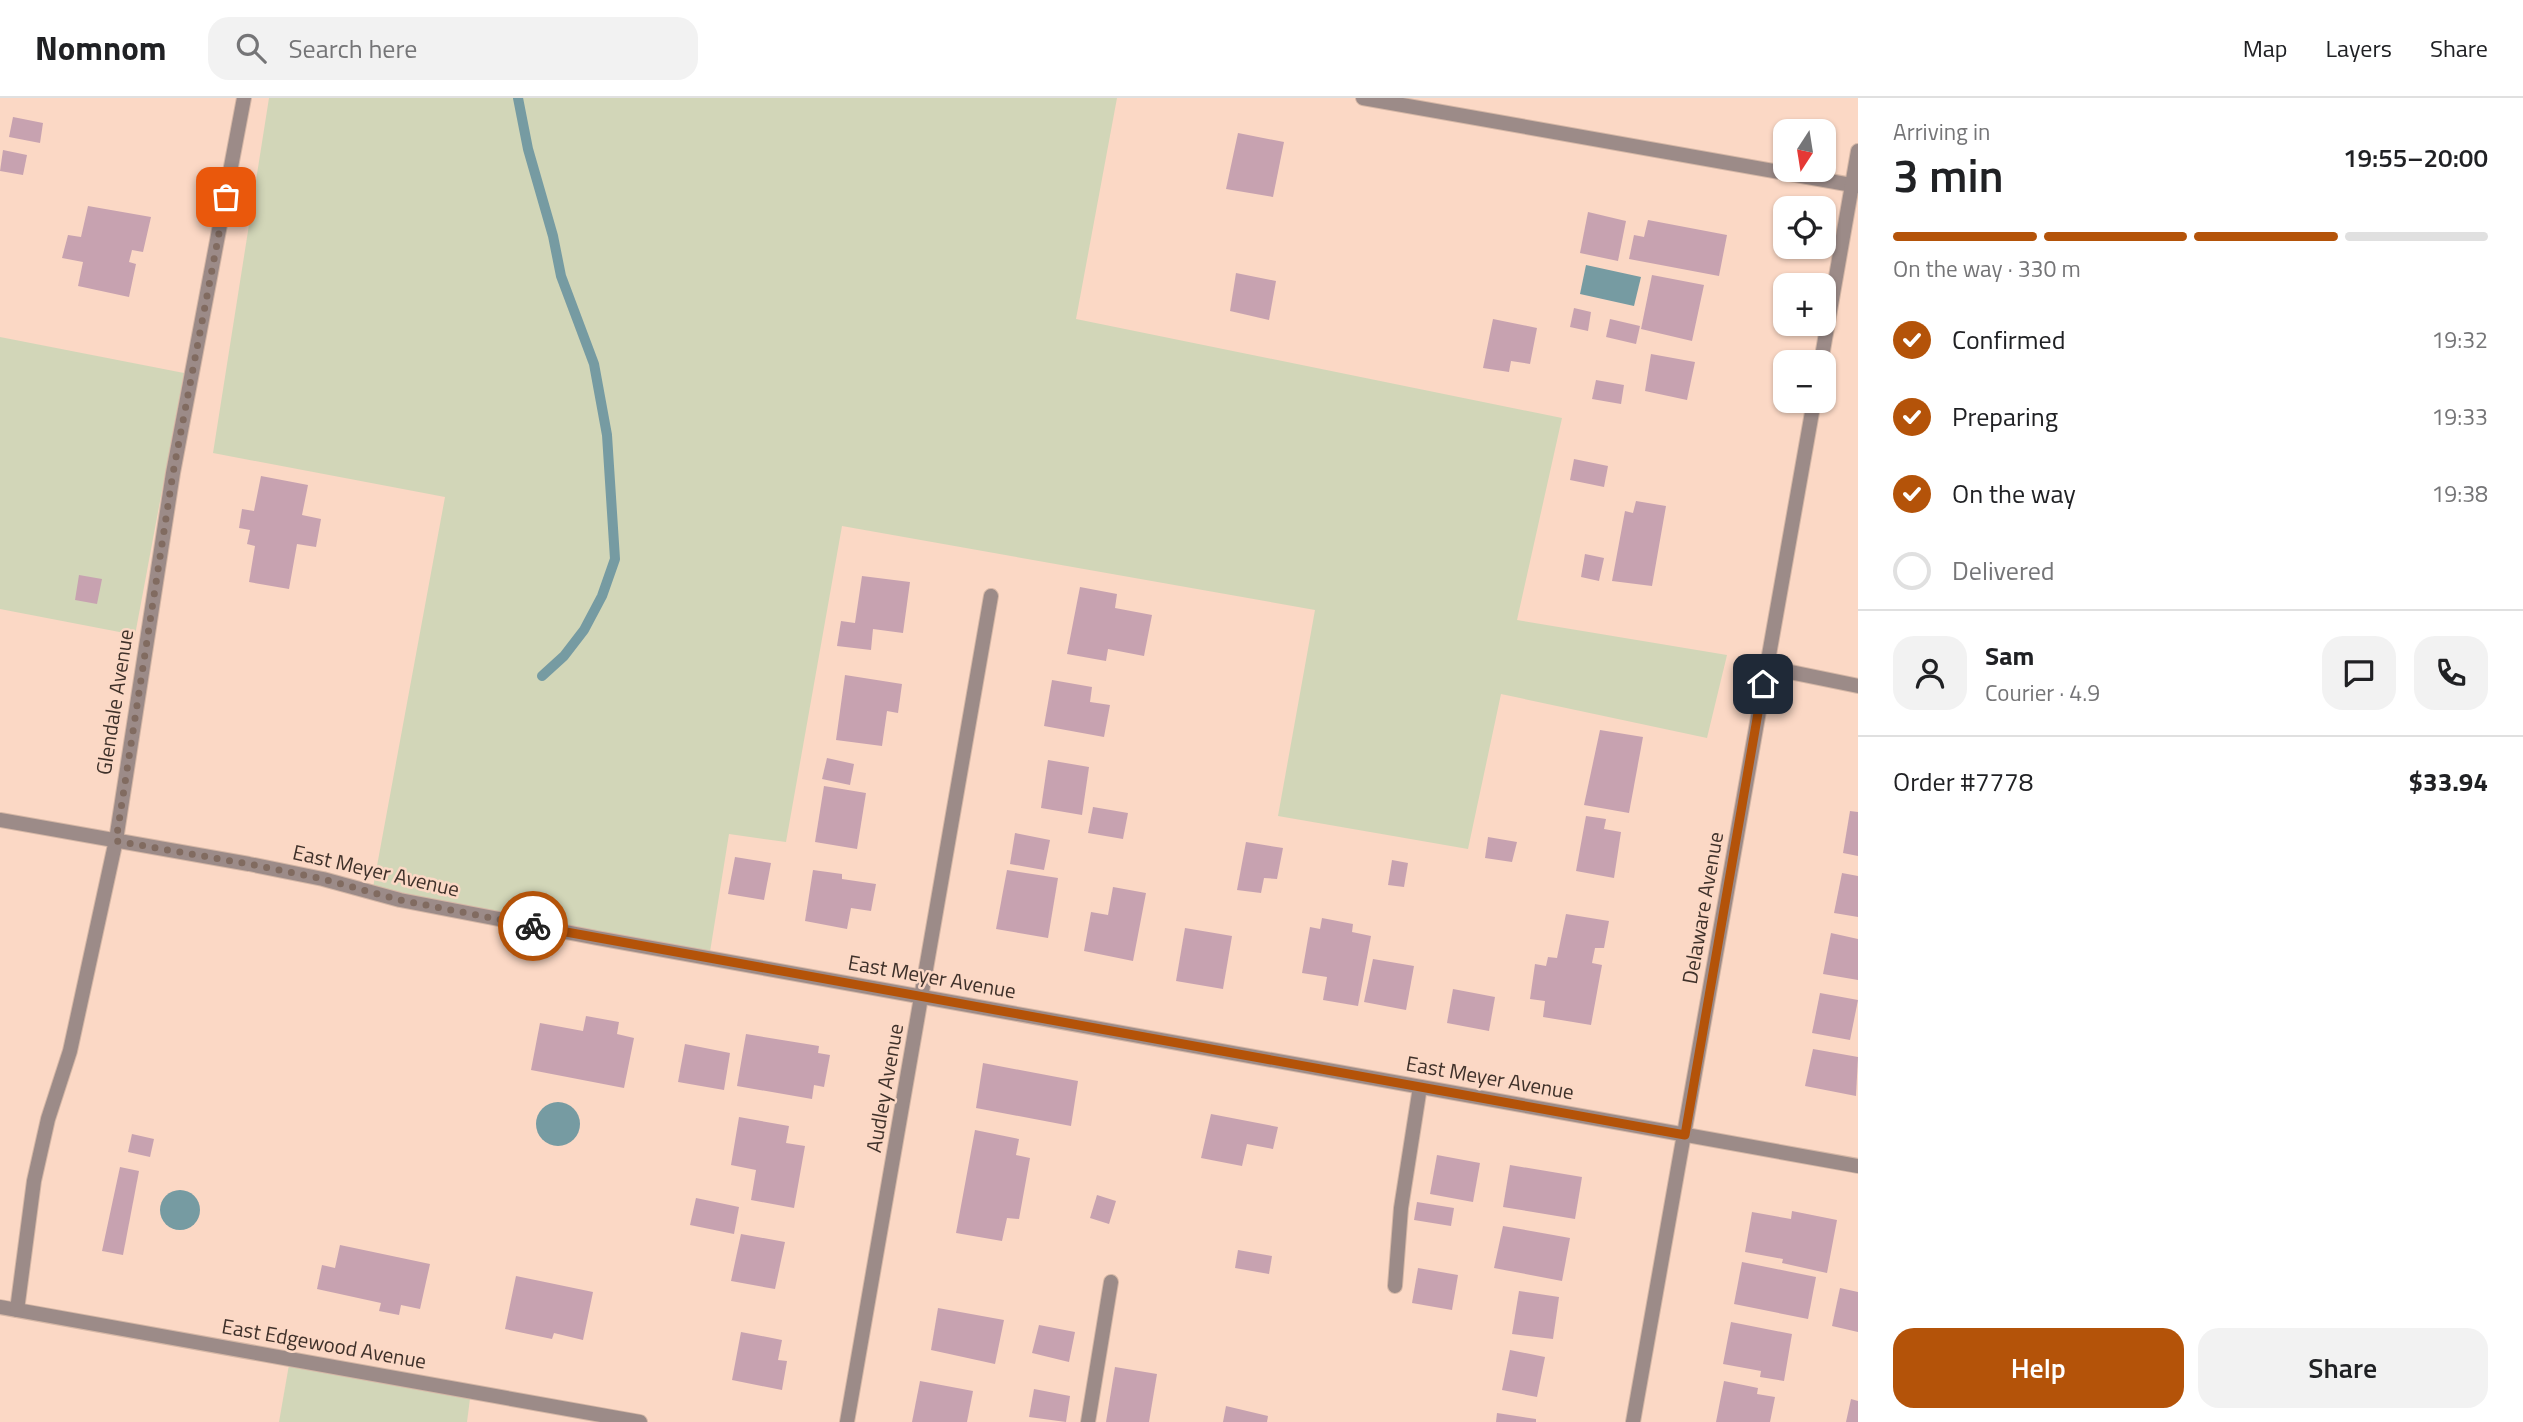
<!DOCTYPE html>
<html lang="en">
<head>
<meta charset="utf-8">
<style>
  :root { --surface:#fff; --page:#f2f2f2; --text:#202124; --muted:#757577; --line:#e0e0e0; --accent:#b45309 }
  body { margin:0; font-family:"Titillium Web",sans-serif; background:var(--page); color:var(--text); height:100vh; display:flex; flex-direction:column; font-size:26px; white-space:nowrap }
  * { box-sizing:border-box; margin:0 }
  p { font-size:23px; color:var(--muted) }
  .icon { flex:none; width:38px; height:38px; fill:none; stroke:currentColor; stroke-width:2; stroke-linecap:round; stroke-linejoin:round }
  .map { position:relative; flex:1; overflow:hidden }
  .drawer { display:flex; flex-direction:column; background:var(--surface); width:665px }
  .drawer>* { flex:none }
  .needle { width:46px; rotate:192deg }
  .fabs { position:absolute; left:1773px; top:21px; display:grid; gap:14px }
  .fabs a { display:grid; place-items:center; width:63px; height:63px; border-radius:14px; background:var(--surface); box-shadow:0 2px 5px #0004; font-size:35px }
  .pin { position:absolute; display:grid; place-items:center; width:60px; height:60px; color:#fff; margin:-30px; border-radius:14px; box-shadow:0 4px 10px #0006 }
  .courier { position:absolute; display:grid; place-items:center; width:70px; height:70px; margin:-35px; border:5px solid #b45309; border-radius:50%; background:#fff; color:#222; box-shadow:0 2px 9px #0007 }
  .summary em { font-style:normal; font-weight:600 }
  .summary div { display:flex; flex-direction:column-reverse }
  .summary { display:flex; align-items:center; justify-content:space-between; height:119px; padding:0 35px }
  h1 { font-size:46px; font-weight:600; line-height:52px }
  .bar { display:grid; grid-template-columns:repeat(4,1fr); gap:10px 7px; align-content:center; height:84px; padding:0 35px }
  .bar i { height:9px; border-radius:5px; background:var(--line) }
  .bar .current { background:var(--accent) }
  .bar p { grid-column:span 4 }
  .line { display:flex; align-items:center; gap:18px; padding:0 35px; border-top:2px solid var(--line) }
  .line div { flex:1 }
  .round { display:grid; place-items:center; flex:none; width:74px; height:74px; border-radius:21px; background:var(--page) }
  ol { padding:0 35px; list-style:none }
  li { display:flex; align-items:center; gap:21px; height:77px }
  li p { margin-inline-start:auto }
  li .icon { padding:7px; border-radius:50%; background:var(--accent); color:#fff; stroke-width:4 }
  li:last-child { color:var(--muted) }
  li i { width:38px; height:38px; border:4px solid var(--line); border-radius:50% }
  .button { display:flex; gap:14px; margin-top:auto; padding:14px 35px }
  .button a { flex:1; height:80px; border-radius:21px; background:var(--accent); color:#fff; font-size:28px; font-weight:600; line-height:80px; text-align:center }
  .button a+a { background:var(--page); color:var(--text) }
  header { display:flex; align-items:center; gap:42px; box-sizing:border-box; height:98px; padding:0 35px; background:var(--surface); border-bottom:2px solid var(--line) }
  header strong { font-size:33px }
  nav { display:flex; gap:38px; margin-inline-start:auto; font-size:24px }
  .search { width:490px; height:63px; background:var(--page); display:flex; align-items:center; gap:18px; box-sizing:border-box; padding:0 24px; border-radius:21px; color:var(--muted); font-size:26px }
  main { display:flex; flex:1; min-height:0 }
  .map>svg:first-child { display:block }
</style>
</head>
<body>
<header>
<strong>Nomnom</strong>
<div class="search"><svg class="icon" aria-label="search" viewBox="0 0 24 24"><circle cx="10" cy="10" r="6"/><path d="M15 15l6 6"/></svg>Search here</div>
<nav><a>Map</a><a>Layers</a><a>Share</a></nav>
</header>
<main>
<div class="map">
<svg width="1858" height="1324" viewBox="0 0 1858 1324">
  <rect width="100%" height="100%" fill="#fbd8c5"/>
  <g fill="#d2d6b8">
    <path d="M 269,0 L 1117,0 L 1076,221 L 1562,320 L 1517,522 L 1727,557 L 1707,640 L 1501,596 L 1468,751 L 1278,718 L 1315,512 L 842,428 L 786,744 L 729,736 L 709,860 L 372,795 L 445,399 L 213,355 Z"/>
    <path d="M 0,239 L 184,275 L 135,537 L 0,511 Z"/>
    <path d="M 290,1261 L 471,1293 L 467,1324 L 279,1324 Z"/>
  </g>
  <g fill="#769ba2">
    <path d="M 1586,167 L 1641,179 L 1634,208 L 1580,196 Z"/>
    <circle cx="558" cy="1026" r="22"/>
    <circle cx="180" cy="1112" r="20"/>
  </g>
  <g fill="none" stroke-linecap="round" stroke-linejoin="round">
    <path stroke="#769ba2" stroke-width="10" d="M 518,0 L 528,51 L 553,138 L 561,178 L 594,266 L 607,337 L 615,461 L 602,498 L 584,532 L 564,558 L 542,578"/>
  </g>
  <g fill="#c7a2b0">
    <path d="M 13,19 L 43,25 L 40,45 L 9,39 Z"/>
    <path d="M 1238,35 L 1284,44 L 1273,99 L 1226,91 Z"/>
    <path d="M 3,52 L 27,57 L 23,77 L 0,73 Z"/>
    <path d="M 88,108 L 151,119 L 143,154 L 132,152 L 129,164 L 136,166 L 129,199 L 78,188 L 83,164 L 62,160 L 68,137 L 81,139 Z"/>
    <path d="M 1588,114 L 1626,123 L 1618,163 L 1580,155 Z"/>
    <path d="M 1648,122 L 1727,137 L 1719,178 L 1629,161 L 1634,137 L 1644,139 Z"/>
    <path d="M 1236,175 L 1276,183 L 1269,222 L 1230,213 Z"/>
    <path d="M 1652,177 L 1704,187 L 1692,243 L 1641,231 Z"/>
    <path d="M 1574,210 L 1591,214 L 1588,233 L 1570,229 Z"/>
    <path d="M 1493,221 L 1537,230 L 1530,266 L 1511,263 L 1509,274 L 1483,270 Z"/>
    <path d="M 1610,221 L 1640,228 L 1636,246 L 1606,239 Z"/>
    <path d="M 1651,256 L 1695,264 L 1687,302 L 1645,293 Z"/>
    <path d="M 1596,282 L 1624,287 L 1621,306 L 1592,301 Z"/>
    <path d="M 1574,361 L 1608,368 L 1604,389 L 1570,382 Z"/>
    <path d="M 261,378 L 308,387 L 302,417 L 321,421 L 316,449 L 297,446 L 289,491 L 249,484 L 255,448 L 247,446 L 250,432 L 239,430 L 242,411 L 254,413 Z"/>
    <path d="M 1636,403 L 1666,408 L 1652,488 L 1612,483 L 1625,413 L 1633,415 Z"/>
    <path d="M 1585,456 L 1604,460 L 1599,483 L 1581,479 Z"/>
    <path d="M 79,477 L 102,481 L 97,506 L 75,502 Z"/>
    <path d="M 862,478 L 910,484 L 903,535 L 873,531 L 871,552 L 837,548 L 841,523 L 855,525 Z"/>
    <path d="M 1080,489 L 1117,496 L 1115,510 L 1152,517 L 1144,558 L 1108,551 L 1106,563 L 1067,556 Z"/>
    <path d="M 845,577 L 902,586 L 898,615 L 887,613 L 882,648 L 836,642 Z"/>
    <path d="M 1052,582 L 1092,589 L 1090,604 L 1110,607 L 1104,639 L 1044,628 Z"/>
    <path d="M 1600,632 L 1643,639 L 1629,715 L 1584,707 Z"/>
    <path d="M 827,660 L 854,666 L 850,687 L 822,681 Z"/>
    <path d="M 1048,662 L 1089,669 L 1082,717 L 1041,710 Z"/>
    <path d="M 824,688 L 866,695 L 857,751 L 815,744 Z"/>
    <path d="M 1093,709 L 1128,715 L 1123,741 L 1088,735 Z"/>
    <path d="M 1850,713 L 1858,714 L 1858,758 L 1843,755 Z"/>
    <path d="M 1586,718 L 1606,721 L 1604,731 L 1621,734 L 1614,780 L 1576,773 Z"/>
    <path d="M 1015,735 L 1050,742 L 1044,772 L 1010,766 Z"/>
    <path d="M 1488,739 L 1517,744 L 1512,764 L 1485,760 Z"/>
    <path d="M 1246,744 L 1283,750 L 1277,781 L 1264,780 L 1261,795 L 1237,792 Z"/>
    <path d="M 735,759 L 771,765 L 764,802 L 728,796 Z"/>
    <path d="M 1392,762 L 1408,765 L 1404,789 L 1388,787 Z"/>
    <path d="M 813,772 L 842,776 L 842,781 L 876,786 L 871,813 L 851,810 L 847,831 L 805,823 Z"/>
    <path d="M 1007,772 L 1058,780 L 1048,840 L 996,831 Z"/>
    <path d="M 1842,775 L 1858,778 L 1858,819 L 1834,815 Z"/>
    <path d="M 1113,789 L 1146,795 L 1133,863 L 1084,853 L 1091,814 L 1108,817 Z"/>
    <path d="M 1566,816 L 1609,823 L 1604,850 L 1595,850 L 1592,865 L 1602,867 L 1591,927 L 1543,919 L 1545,903 L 1530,901 L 1535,866 L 1546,868 L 1548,859 L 1557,860 Z"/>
    <path d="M 1322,820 L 1353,826 L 1352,834 L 1371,838 L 1358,908 L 1323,902 L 1327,879 L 1302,875 L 1310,829 L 1320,831 Z"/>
    <path d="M 1185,830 L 1232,838 L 1223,891 L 1176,883 Z"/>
    <path d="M 1831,835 L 1858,841 L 1858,882 L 1823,876 Z"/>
    <path d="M 1373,861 L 1414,868 L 1406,912 L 1364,904 Z"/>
    <path d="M 1453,891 L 1495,899 L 1489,933 L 1447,925 Z"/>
    <path d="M 1820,895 L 1858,902 L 1850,942 L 1812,935 Z"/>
    <path d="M 586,918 L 619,924 L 617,936 L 634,940 L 624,990 L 531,972 L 540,925 L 583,933 Z"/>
    <path d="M 746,936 L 819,948 L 818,955 L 830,957 L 824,989 L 814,987 L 812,1001 L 737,988 Z"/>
    <path d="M 685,946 L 730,955 L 724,992 L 678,984 Z"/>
    <path d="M 1813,951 L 1858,959 L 1856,998 L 1805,988 Z"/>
    <path d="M 983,965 L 1078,983 L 1071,1028 L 976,1010 Z"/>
    <path d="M 1211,1016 L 1278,1029 L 1273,1051 L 1247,1046 L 1242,1068 L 1201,1060 Z"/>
    <path d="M 739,1019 L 789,1028 L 786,1045 L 805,1048 L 794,1110 L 751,1102 L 756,1072 L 731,1067 Z"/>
    <path d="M 975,1032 L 1019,1041 L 1016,1057 L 1030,1060 L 1019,1121 L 1007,1120 L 1002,1143 L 956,1135 Z"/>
    <path d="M 132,1036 L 154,1041 L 150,1059 L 128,1054 Z"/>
    <path d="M 1437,1057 L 1480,1065 L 1473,1104 L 1430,1096 Z"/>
    <path d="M 1510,1067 L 1582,1079 L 1575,1121 L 1503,1109 Z"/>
    <path d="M 120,1069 L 139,1073 L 123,1157 L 102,1153 Z"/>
    <path d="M 1097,1097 L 1116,1103 L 1109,1126 L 1090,1120 Z"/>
    <path d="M 696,1100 L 739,1109 L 734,1136 L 690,1127 Z"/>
    <path d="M 1417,1104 L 1454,1110 L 1451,1128 L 1414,1122 Z"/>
    <path d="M 1792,1113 L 1837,1122 L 1827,1175 L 1782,1165 L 1783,1161 L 1745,1154 L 1752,1114 L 1791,1121 Z"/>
    <path d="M 1503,1128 L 1570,1140 L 1562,1183 L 1494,1170 Z"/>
    <path d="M 741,1136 L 785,1144 L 775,1191 L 731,1183 Z"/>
    <path d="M 340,1147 L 430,1166 L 420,1211 L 401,1207 L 399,1217 L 379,1213 L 381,1205 L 317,1191 L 322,1167 L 335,1170 Z"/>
    <path d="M 1238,1152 L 1272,1158 L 1269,1176 L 1235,1170 Z"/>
    <path d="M 1742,1164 L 1816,1179 L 1808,1221 L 1734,1206 Z"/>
    <path d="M 1418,1170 L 1458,1177 L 1452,1212 L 1412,1205 Z"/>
    <path d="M 516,1178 L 593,1194 L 583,1242 L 554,1235 L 552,1241 L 505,1231 Z"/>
    <path d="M 1840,1190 L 1858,1194 L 1858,1234 L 1832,1228 Z"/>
    <path d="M 1519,1193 L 1559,1199 L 1553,1241 L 1512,1236 Z"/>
    <path d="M 938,1210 L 1004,1222 L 995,1266 L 931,1252 Z"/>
    <path d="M 1731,1224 L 1792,1236 L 1784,1283 L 1760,1279 L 1761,1273 L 1723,1266 Z"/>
    <path d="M 1039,1227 L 1075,1234 L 1069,1264 L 1032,1255 Z"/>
    <path d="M 741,1234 L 782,1242 L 778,1262 L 787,1263 L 782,1292 L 732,1282 Z"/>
    <path d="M 1510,1252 L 1545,1259 L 1537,1299 L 1502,1292 Z"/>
    <path d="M 1115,1269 L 1157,1276 L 1149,1324 L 1106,1324 Z"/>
    <path d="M 920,1283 L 973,1293 L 967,1324 L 912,1324 Z"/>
    <path d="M 1724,1283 L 1758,1290 L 1757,1296 L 1775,1299 L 1770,1324 L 1716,1324 Z"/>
    <path d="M 1034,1291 L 1070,1298 L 1066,1324 L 1029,1319 Z"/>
    <path d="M 1851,1301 L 1858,1303 L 1858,1324 L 1846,1324 Z"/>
    <path d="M 1226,1308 L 1268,1318 L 1267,1324 L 1223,1324 Z"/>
    <path d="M 1497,1315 L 1536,1321 L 1536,1324 L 1496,1324 Z"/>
  </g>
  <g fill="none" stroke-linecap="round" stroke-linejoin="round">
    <g stroke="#d5b7a6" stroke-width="16">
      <g id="service">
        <path d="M 1395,1188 L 1401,1110 L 1420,989"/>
        <path d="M 1088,1324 L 1111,1184"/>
      </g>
    </g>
    <g stroke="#d5b7a6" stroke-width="16">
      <g id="minor">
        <path d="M 1363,0 L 1858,88"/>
        <path d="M 1821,264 L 1858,53"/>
        <path d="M 1766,569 L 1858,588"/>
        <path d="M 0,722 L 249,766 L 323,781 L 400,802 L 597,840 L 1858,1068"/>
        <path d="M 0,1209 L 640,1324"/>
        <path d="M 17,1212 L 34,1083 L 48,1021 L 70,953 L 116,742 L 173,375 L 244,0"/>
        <path d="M 847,1324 L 991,498"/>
        <path d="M 1633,1324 L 1814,303"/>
      </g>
    </g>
    <use href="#service" stroke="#9c8b88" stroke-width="14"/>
    <use href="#minor" stroke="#9c8b88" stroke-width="14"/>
  </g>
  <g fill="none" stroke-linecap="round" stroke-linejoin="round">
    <path stroke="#816b60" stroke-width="7" stroke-dasharray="0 12.6" d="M 226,99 L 173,375 L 116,743 L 249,766 L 323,781 L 400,802 L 533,828"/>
    <path stroke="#b45309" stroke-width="9" d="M 533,828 L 1685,1037 L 1763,586"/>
  </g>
  <g text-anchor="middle" stroke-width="5" stroke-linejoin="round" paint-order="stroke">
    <g font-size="21" fill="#3f312a" stroke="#fbd8c5">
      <text transform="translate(115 604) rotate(-81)" y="7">Glendale Avenue</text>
      <text transform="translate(376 773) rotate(13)" y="7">East Meyer Avenue</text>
      <text transform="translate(1703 810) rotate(-80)" y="7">Delaware Avenue</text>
      <text transform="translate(932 879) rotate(10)" y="7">East Meyer Avenue</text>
      <text transform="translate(1490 980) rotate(10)" y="7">East Meyer Avenue</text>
      <text transform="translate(885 990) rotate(-80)" y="7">Audley Avenue</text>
      <text transform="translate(324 1246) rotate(10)" y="7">East Edgewood Avenue</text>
    </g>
  </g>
</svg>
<div class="fabs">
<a><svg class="needle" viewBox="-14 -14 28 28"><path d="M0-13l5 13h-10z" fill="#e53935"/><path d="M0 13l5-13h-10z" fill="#757577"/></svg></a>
<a><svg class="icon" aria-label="locate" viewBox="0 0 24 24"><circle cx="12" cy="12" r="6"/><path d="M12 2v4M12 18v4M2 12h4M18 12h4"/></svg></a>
<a>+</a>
<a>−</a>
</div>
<div class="pin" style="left:226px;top:99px;background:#ea580c"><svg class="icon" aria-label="bag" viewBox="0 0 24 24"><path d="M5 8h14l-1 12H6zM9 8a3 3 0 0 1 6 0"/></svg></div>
<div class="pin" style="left:1763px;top:586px;background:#1f2937"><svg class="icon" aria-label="home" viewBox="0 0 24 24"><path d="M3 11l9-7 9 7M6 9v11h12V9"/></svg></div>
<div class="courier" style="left:533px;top:828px"><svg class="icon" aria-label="bike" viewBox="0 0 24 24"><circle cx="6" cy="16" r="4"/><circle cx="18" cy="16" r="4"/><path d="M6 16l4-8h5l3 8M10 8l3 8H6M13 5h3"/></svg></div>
</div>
<section class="drawer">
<div class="summary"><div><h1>3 min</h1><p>Arriving in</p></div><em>19:55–20:00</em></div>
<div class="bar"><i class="current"></i><i class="current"></i><i class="current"></i><i></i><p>On the way · 330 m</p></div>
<ol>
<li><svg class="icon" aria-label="check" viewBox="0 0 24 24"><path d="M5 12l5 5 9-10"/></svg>Confirmed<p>19:32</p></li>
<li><svg class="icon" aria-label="check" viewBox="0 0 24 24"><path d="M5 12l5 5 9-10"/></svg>Preparing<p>19:33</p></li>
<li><svg class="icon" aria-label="check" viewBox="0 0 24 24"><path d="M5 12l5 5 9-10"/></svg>On the way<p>19:38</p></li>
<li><i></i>Delivered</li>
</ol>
<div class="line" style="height:126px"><a class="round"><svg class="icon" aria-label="person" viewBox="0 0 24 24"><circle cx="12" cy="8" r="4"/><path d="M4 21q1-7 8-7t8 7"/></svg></a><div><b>Sam</b><p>Courier · 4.9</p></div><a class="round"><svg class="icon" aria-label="chat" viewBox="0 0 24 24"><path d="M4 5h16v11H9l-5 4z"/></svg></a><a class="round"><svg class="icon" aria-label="phone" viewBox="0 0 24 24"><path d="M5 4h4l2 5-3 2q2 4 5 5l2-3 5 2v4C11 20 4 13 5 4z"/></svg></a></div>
<div class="line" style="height:91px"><div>Order #7778</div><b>$33.94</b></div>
<div class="button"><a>Help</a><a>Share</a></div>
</section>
</main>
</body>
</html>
